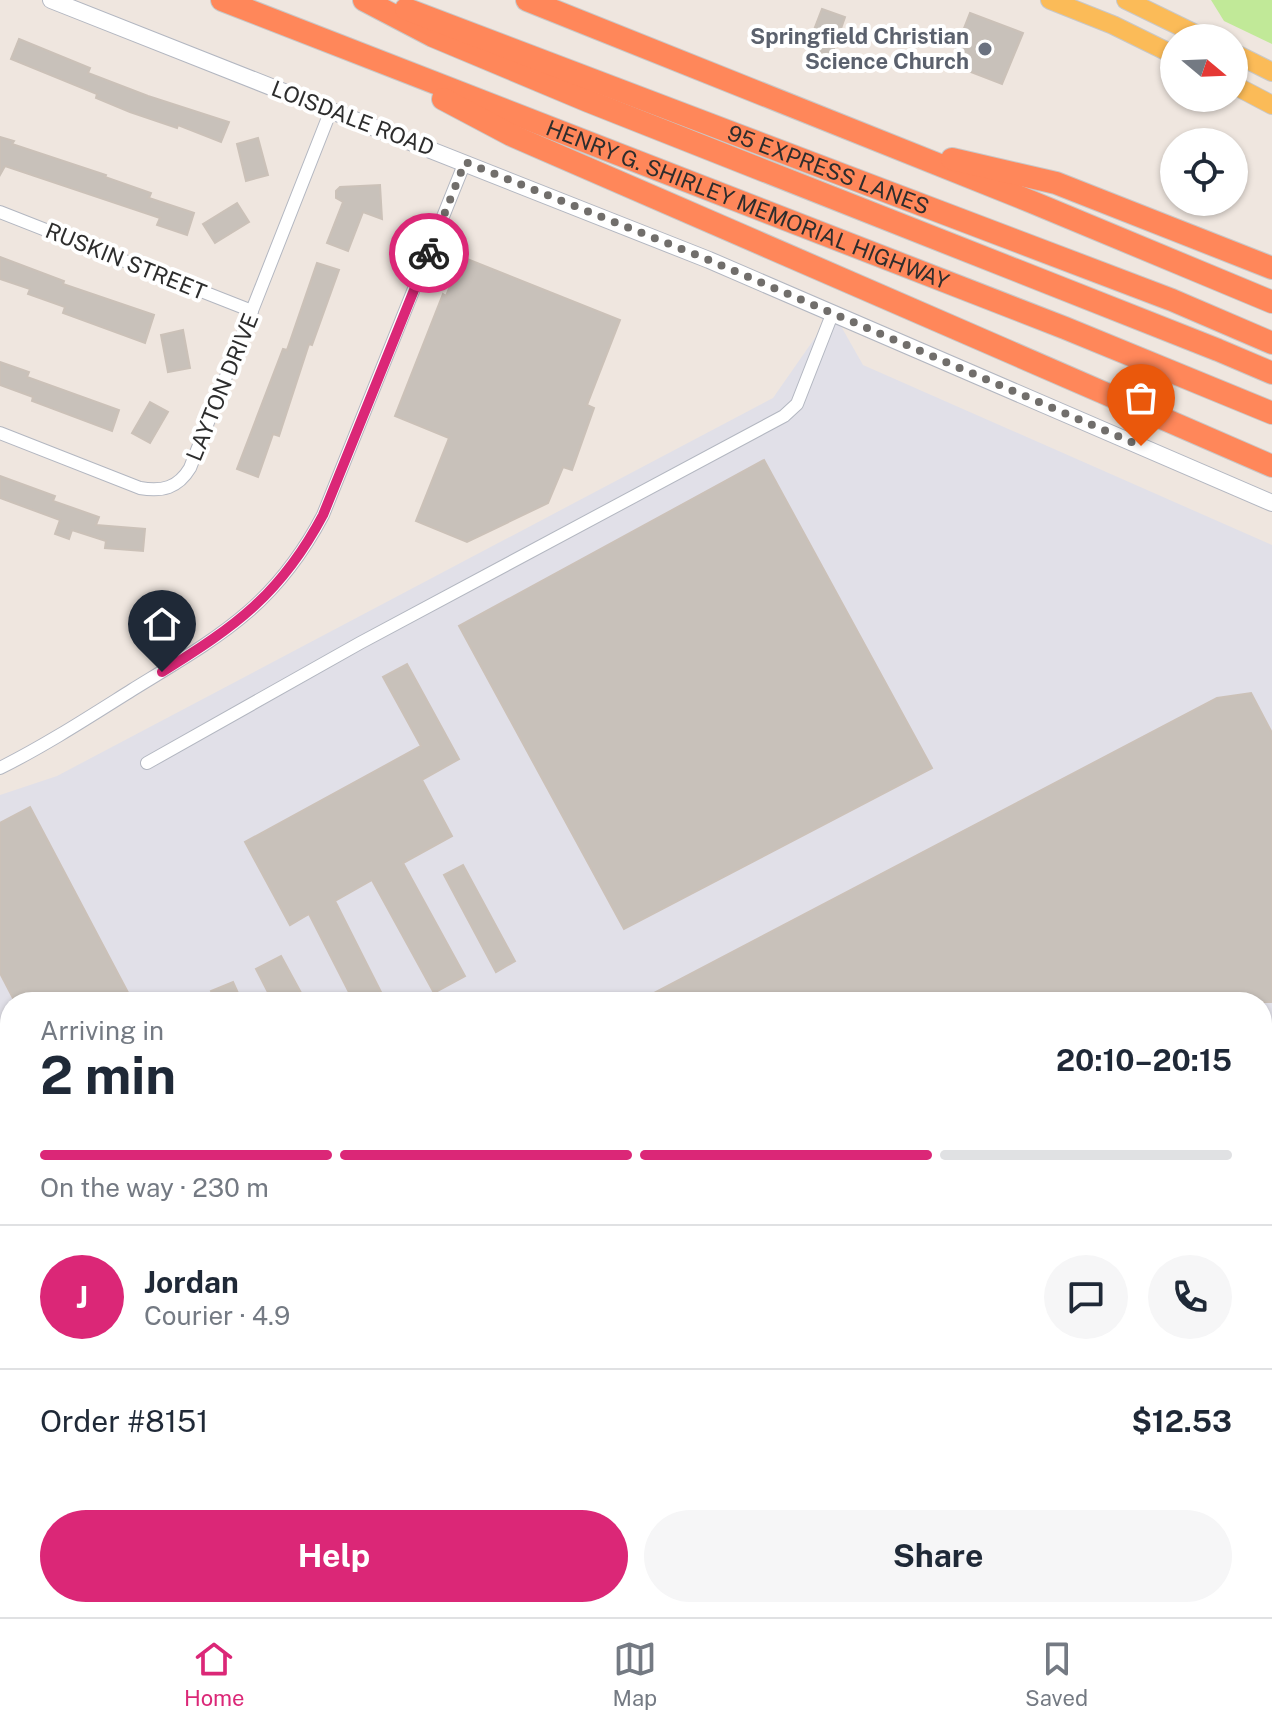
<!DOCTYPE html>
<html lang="en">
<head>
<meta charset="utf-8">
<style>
  :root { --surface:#fff; --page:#f6f6f7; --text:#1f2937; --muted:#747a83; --line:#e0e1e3; --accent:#db2777 }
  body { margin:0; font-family:"Public Sans",sans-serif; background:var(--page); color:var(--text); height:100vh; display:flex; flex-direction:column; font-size:30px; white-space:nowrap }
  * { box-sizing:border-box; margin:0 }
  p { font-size:26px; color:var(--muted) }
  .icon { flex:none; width:44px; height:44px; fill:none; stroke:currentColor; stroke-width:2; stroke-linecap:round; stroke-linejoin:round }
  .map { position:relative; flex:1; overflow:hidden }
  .side { position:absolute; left:0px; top:992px; width:1272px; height:626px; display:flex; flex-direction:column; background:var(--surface); border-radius:32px 32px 0 0; box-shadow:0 2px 6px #0004 }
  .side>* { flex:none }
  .needle { width:52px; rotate:109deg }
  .buttons { position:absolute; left:1160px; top:24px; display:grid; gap:16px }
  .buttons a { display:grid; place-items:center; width:88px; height:88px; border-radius:50%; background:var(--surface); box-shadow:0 2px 6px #0004; font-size:40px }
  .pin { position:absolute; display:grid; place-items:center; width:68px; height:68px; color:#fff; margin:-82px -34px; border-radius:50% 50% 50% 0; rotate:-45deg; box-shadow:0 0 8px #0007 }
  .pin .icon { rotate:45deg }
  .courier { position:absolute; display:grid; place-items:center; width:80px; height:80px; margin:-40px; border:6px solid #db2777; border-radius:50%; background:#fff; color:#222; box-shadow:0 2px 10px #0007 }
  .overview em { font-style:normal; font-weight:700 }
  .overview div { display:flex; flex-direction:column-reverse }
  .overview { display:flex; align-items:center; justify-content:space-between; height:136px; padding:0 40px }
  h1 { font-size:52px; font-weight:700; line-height:60px }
  .bar { display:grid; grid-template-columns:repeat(4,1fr); gap:12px 8px; align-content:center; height:96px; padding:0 40px }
  .bar i { height:10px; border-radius:6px; background:var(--line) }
  .bar .active { background:var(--accent) }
  .bar p { grid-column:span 4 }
  .line { display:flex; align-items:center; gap:20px; padding:0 40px; border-top:2px solid var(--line) }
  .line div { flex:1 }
  .round { display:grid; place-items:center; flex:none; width:84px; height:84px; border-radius:42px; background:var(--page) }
  .cta { display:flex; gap:16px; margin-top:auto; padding:16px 40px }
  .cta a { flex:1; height:92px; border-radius:48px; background:var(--accent); color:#fff; font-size:32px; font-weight:700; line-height:92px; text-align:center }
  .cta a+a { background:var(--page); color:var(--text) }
  .tabs { display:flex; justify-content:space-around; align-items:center; height:112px; border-top:2px solid var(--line); background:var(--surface); font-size:22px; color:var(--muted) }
  .tabs a { display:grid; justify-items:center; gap:4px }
  .tabs .active { color:var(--accent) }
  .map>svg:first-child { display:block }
</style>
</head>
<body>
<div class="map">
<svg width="1272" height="1617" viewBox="0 0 1272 1617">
  <rect width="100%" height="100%" fill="#efe6df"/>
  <g fill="#e1e0e8">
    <path d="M 833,312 L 863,365 L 1272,545 L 1272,1117 L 1262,1123 L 1262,1002 L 10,1002 L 10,1423 L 0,1404 L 0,795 L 57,776 L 773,398 Z"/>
    <path d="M 104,1608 L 351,1608 L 334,1617 L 109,1617 Z"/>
  </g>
  <g fill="#c1e998">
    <path d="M 1211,0 L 1272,0 L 1272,44 L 1224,21 Z"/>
    <path d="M 1272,1422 L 1272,1572 L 1262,1586 L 1262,1436 Z"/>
    <path d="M 925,1608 L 1246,1608 L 1240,1617 L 906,1617 Z"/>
  </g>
  <g fill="#c8c1ba" stroke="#cbc1b8" stroke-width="2">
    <path d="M 822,9 L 845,17 L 831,57 L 807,48 Z"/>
    <path d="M 970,13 L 1023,33 L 1002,84 L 950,64 Z"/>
    <path d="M 19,39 L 90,68 L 88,73 L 148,96 L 229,122 L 221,142 L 178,125 L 177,128 L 130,112 L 96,98 L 97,94 L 11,59 Z"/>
    <path d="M 0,137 L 14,141 L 12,144 L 106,175 L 105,177 L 151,193 L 149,198 L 194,213 L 187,235 L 157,225 L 160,218 L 5,166 L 0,175 Z"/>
    <path d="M 258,138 L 268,175 L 246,181 L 237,144 Z"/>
    <path d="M 380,185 L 382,219 L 363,212 L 348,251 L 327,243 L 343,202 L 336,198 L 336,191 L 340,187 Z"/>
    <path d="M 237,203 L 249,222 L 215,243 L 203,224 Z"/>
    <path d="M 0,257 L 64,281 L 63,284 L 154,315 L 145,343 L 63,313 L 65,307 L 28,294 L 30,289 L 0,279 Z"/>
    <path d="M 462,257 L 620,320 L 587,405 L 594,408 L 572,470 L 563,467 L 548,503 L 467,542 L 416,521 L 449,438 L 395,416 L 443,294 L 446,296 Z"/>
    <path d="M 317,263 L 339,270 L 312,345 L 309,344 L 279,436 L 273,434 L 258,477 L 237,469 L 283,349 L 287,350 Z"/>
    <path d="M 183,330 L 190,368 L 168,372 L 161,335 Z"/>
    <path d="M 0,362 L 29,372 L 27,377 L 119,410 L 112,431 L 32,401 L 33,397 L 0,385 Z"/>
    <path d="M 150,402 L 168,412 L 150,443 L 132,433 Z"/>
    <path d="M 764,460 L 932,768 L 624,929 L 459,626 Z"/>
    <path d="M 0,476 L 55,496 L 53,501 L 99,517 L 96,525 L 145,529 L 143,551 L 105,548 L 106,541 L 72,530 L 69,539 L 55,534 L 60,520 L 0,498 Z"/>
    <path d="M 407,664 L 459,759 L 422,780 L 452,836 L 403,863 L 465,976 L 434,993 L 372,880 L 335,901 L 386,1002 L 354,1002 L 309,914 L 290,925 L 245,842 L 421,746 L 383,677 Z"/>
    <path d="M 1251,693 L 1272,733 L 1272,1002 L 637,1002 L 1217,698 Z"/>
    <path d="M 30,807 L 133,1002 L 15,1002 L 0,973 L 0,823 Z"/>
    <path d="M 463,865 L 515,961 L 496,972 L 444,875 Z"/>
    <path d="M 281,956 L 306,1002 L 273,1002 L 256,969 Z"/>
    <path d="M 233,982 L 242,1002 L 216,1002 L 211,991 Z"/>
  </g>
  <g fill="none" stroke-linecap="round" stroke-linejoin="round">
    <g stroke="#b3b7c1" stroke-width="14">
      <g id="street">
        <path d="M 0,212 L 252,311"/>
        <path d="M 0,433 L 140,488 C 162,492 178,488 190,468 L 331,110"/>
        <path d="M 147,763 L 360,643 L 784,416 L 797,404 L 833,312"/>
        <path d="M 0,768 C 46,745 89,717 132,690 C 218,637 274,608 323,515 L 465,162"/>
        <path d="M 1262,1144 L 1272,1138"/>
        <path d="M 484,1608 L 489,1617"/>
        <path d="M 503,1608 L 507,1617"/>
        <path d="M 375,1617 L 393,1608"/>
      </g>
    </g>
    <g stroke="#b3b7c1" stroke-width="18">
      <path id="secondary" d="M 51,0 L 709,260 L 1272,503"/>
    </g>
    <g stroke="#c8c8c8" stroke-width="20">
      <g id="primary">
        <path d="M 1050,0 L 1113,25 L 1174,55"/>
        <path d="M 1126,0 L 1204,38"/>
        <path d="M 1234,53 L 1272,72"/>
        <path d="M 1234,85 L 1272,105"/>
      </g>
    </g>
    <g stroke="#c8c8c8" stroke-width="24">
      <g id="highway">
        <path id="s1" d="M 222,0 L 1065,328 L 1272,413"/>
        <path d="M 364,0 L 433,36 L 588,101 L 1218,350 L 1272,373"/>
        <path d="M 527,0 L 1032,202 L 1272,302"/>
        <path id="s2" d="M 406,9 L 1172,300 L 1272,343"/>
        <path d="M 443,99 L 511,135 L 1272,466"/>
        <path d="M 952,159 L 1056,183 L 1272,268"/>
      </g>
    </g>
    <use href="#street" stroke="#fff" stroke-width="12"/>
    <use href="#secondary" stroke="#fff" stroke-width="16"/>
    <use href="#primary" stroke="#fbbb58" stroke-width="18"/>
    <use href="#highway" stroke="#ff875a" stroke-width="22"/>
  </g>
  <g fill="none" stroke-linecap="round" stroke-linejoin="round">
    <path stroke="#716e6b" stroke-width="8" stroke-dasharray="0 14.4" d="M 429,253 L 465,162 L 709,260 L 1141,446"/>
    <path stroke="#db2777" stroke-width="10" d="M 162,672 C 236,626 281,594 323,515 L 429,253"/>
  </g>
  <circle fill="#6b7280" stroke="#fff" stroke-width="3" cx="985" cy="49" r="8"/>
  <g text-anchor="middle" stroke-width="8" stroke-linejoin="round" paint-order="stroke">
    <g font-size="22" font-weight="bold" fill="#5b616d" stroke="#fff" text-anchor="end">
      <text x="969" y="44">Springfield Christian<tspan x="969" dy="25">Science Church</tspan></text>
    </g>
    <g font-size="22" fill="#2d2d2d" stroke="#fff">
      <text transform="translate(353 118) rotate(21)" y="8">LOISDALE ROAD</text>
      <text dy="8" stroke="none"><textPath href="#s2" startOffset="452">95 EXPRESS LANES</textPath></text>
      <text dy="8" stroke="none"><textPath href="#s1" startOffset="564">HENRY G. SHIRLEY MEMORIAL HIGHWAY</textPath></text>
      <text transform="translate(126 261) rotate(22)" y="8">RUSKIN STREET</text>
      <text transform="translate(222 387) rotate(-68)" y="8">LAYTON DRIVE</text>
    </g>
  </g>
</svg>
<div class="buttons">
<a><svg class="needle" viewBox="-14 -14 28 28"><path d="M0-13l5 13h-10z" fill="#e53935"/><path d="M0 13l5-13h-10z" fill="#747a83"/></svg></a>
<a><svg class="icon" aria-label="locate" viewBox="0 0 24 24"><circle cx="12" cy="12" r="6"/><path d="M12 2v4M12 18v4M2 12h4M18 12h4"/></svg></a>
</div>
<div class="pin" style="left:1141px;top:446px;background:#ea580c"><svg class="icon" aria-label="bag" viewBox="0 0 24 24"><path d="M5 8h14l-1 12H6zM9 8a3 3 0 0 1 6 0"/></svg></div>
<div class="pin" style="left:162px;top:672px;background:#1f2937"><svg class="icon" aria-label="home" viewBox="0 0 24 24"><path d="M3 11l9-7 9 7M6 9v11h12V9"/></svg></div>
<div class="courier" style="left:429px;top:253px"><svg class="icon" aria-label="bike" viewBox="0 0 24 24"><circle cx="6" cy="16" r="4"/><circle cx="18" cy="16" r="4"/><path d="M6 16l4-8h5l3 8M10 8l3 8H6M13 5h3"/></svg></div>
<section class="side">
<div class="overview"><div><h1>2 min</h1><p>Arriving in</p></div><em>20:10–20:15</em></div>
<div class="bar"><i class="active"></i><i class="active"></i><i class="active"></i><i></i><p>On the way · 230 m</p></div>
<div class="line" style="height:144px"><b class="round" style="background:var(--accent);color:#fff">J</b><div><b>Jordan</b><p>Courier · 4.9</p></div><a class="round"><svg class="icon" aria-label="chat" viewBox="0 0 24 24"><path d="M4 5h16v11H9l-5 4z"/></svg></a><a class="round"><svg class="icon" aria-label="phone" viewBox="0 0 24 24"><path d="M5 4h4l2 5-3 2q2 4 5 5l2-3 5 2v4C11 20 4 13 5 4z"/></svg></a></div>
<div class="line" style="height:104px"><div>Order #8151</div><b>$12.53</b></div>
<div class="cta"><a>Help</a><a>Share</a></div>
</section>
</div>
<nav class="tabs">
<a class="active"><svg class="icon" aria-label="home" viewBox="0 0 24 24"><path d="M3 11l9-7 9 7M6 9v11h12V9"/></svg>Home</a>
<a><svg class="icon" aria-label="map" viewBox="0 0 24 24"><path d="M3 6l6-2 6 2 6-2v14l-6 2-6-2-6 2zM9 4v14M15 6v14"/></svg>Map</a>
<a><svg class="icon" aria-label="saved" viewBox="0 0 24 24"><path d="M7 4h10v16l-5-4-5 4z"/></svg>Saved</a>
</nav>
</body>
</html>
